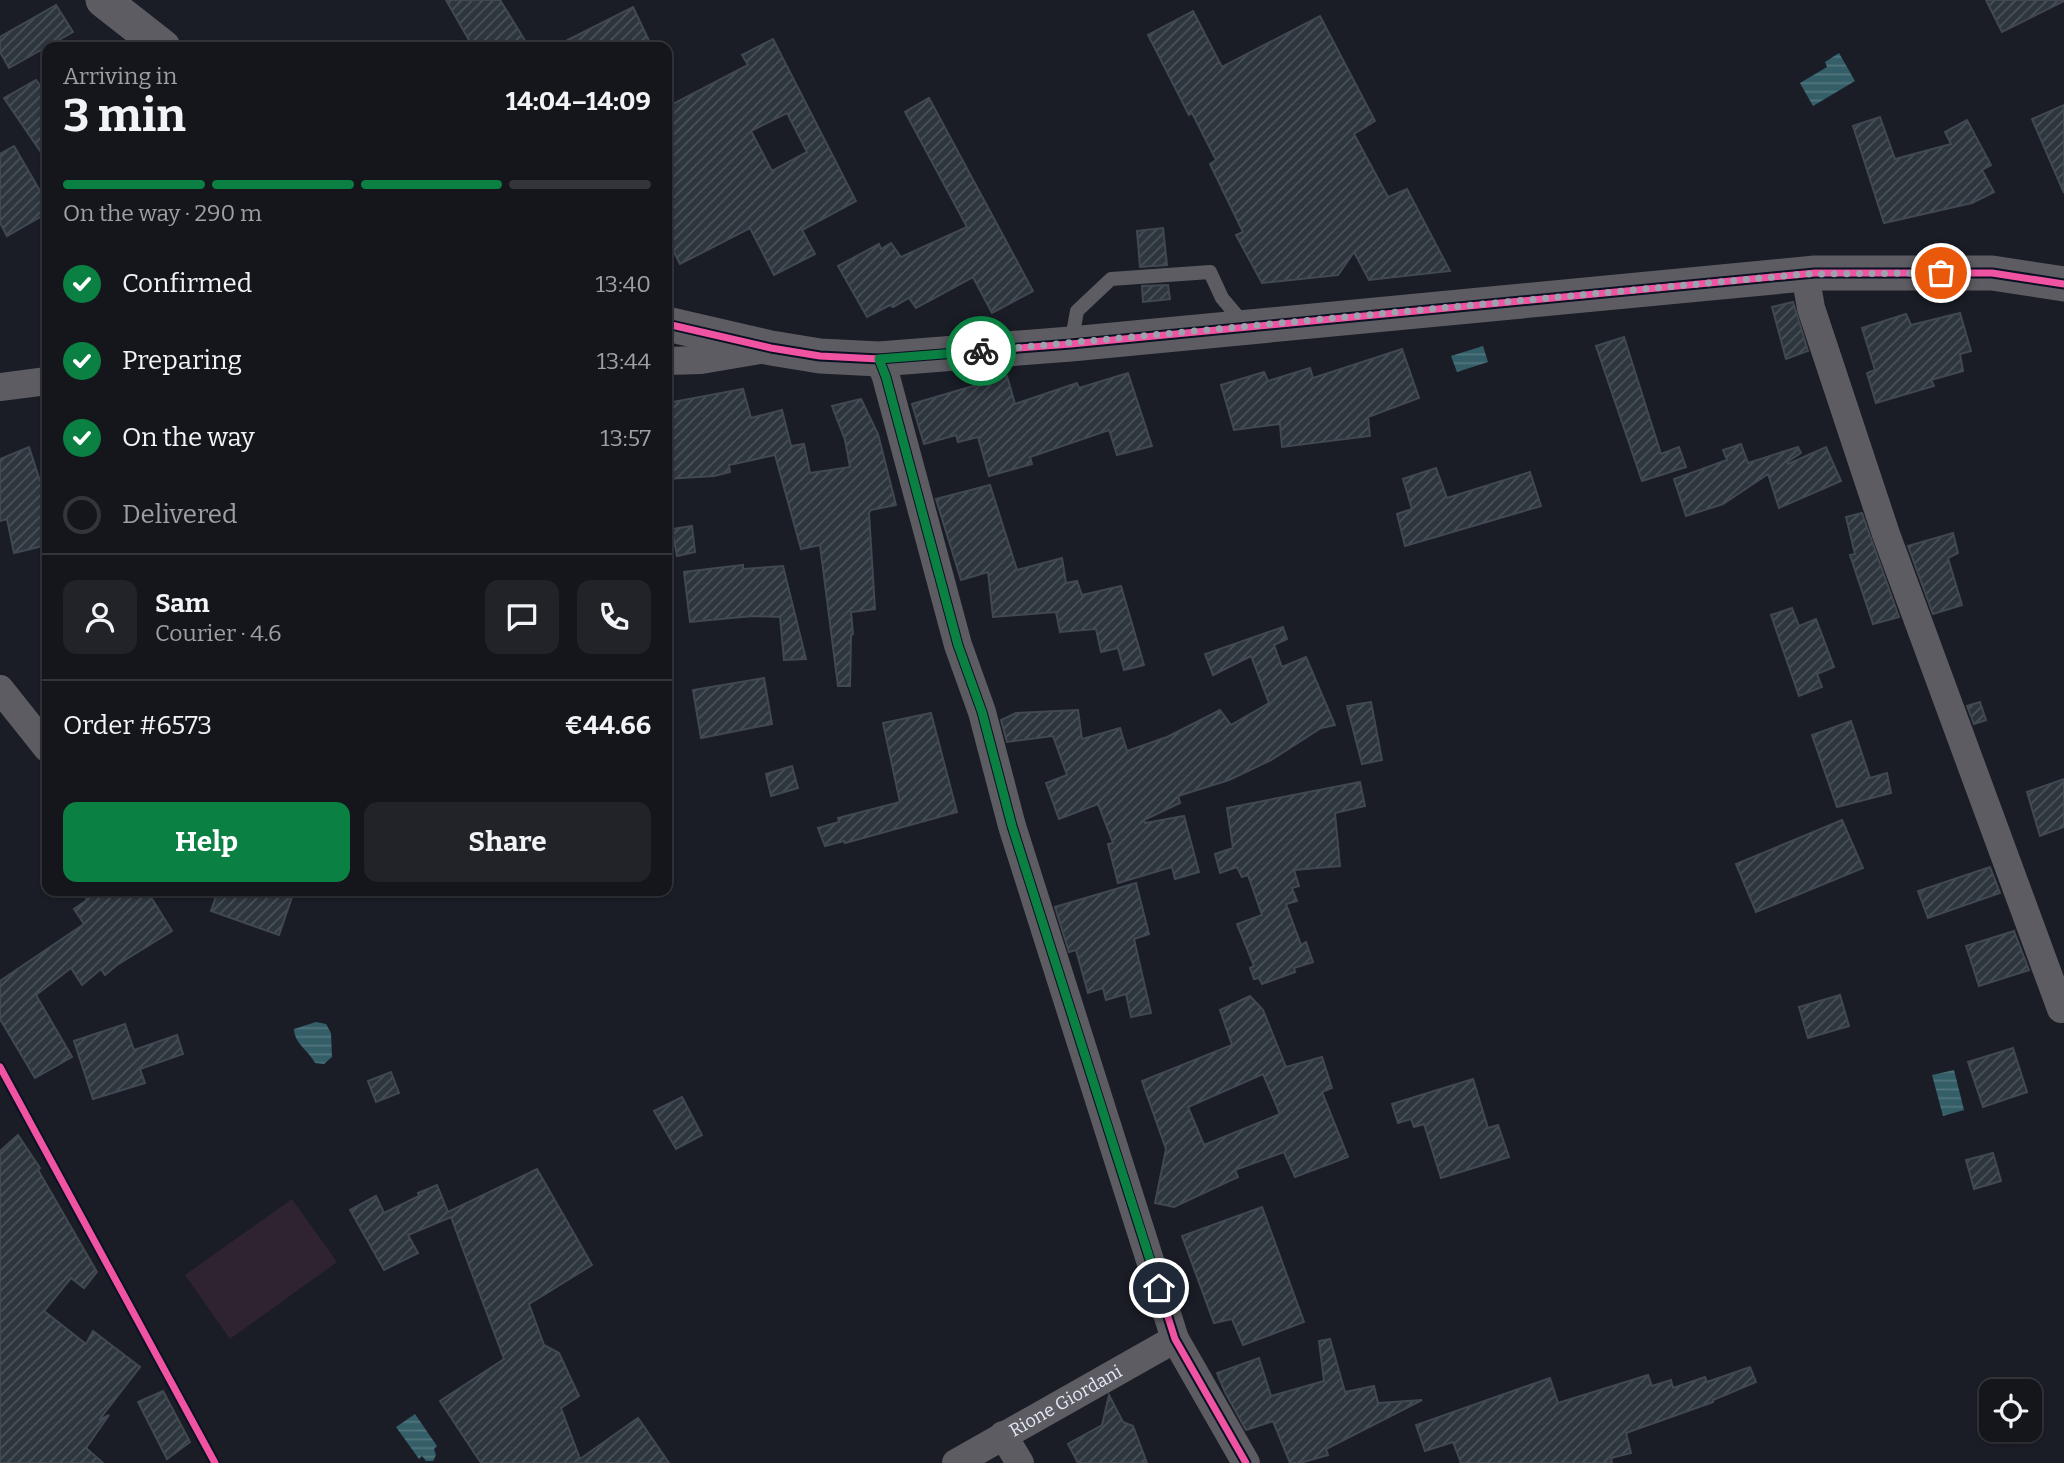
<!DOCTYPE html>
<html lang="en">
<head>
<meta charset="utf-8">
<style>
  :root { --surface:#14161c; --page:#212329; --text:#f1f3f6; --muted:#9d9fa3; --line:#33353b; --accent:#0b8043 }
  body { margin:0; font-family:Bitter,serif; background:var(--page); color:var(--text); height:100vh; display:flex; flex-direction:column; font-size:26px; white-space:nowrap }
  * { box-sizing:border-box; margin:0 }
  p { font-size:23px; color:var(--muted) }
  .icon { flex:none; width:38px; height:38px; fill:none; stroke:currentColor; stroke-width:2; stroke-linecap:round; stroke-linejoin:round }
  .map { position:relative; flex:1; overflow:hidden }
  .panel { position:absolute; left:42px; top:42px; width:630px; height:854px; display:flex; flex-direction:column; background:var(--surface); border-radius:14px; box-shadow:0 2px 5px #0004,0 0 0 2px var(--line) }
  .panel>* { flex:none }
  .buttons { position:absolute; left:1979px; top:1379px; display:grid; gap:14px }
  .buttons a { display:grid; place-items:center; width:63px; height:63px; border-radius:14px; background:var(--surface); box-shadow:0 2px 5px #0004,0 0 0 2px var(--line); font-size:35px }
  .pin { position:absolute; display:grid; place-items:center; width:60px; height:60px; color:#fff; margin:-30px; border:4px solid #fff; border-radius:50%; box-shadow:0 2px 7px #0007 }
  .courier { position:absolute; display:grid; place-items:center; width:70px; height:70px; margin:-35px; border:5px solid #0b8043; border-radius:50%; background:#fff; color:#222; box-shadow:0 2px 9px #0007 }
  .headline em { font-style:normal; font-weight:700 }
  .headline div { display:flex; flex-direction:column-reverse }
  .headline { display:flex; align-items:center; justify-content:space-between; height:119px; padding:0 21px }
  h1 { font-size:46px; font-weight:700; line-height:52px }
  .bar { display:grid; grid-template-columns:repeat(4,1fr); gap:10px 7px; align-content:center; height:84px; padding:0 21px }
  .bar i { height:9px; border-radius:5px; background:var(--line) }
  .bar .active { background:var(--accent) }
  .bar p { grid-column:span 4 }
  .line { display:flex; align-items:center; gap:18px; padding:0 21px; border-top:2px solid var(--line) }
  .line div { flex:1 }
  .round { display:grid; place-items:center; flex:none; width:74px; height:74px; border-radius:14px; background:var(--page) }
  ol { padding:0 21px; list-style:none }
  li { display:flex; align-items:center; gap:21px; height:77px }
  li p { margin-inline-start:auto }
  li .icon { padding:7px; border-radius:50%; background:var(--accent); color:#fff; stroke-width:4 }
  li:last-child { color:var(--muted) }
  li i { width:38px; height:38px; border:4px solid var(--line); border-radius:50% }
  .action { display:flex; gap:14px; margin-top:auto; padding:14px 21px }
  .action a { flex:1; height:80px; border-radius:14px; background:var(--accent); color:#fff; font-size:28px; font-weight:700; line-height:80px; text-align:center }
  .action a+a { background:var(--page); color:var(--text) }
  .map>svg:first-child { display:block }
</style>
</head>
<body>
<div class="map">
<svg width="2064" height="1463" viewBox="0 0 2064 1463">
  <defs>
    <pattern id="water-rules" width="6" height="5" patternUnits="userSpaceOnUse" patternTransform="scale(1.75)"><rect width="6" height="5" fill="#345f68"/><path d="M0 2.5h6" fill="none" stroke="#51767e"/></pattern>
    <pattern id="building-hatch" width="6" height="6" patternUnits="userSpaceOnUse" patternTransform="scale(1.75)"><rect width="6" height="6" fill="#2d353d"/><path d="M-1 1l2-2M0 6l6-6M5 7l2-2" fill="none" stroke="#4b525a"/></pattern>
  </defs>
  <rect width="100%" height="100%" fill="#1a1d26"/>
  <path fill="#2f2330" d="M 292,1199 L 337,1262 L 230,1339 L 185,1275 Z"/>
  <g fill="url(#water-rules)">
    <path d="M 1839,53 L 1855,81 L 1813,106 L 1800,83 L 1827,67 L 1825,62 Z"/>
    <path d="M 1483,346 L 1488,362 L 1457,372 L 1451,356 Z"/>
    <path d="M 316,1022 L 326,1024 L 331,1033 L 332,1057 L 324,1064 L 315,1063 C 309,1051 294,1043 294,1029 Z"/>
    <path d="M 1954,1070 L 1964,1110 L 1943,1116 L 1932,1075 Z"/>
    <path d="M 415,1414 L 437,1446 L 434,1449 L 436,1455 L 433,1461 L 426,1461 L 422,1456 L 419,1459 L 396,1427 Z"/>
  </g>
  <g fill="url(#building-hatch)" stroke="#424850" stroke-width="2" fill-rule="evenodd">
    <path d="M 446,0 L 500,0 L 529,47 L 473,47 Z"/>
    <path d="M 1986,0 L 2064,0 L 2064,1 L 2002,32 Z"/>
    <path d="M 56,5 L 73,32 L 9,68 L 0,52 L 0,37 Z"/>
    <path d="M 633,7 L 652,47 L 554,47 Z"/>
    <path d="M 1193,11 L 1222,67 L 1320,16 L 1375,121 L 1354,134 L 1388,197 L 1407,189 L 1450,271 L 1369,280 L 1354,252 L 1338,275 L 1262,283 L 1236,235 L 1243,232 L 1210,164 L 1216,160 L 1192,113 L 1189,115 L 1148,35 Z"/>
    <path d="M 773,39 L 856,201 L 802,230 L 815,254 L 774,275 L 750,228 L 680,264 L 667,238 L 667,107 L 748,65 L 742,55 ZM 787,113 L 807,152 L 772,171 L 751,131 Z"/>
    <path d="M 36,80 L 47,94 L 47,161 L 4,98 Z"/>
    <path d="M 929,98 L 1033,291 L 992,313 L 973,277 L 916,308 L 909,298 L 893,307 L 890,305 L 867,317 L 838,266 L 879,244 L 881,249 L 891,243 L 901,257 L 967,227 L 905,112 Z"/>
    <path d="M 2064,105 L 2064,193 L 2032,119 Z"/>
    <path d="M 1880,117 L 1895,159 L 1951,144 L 1945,132 L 1967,120 L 1991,165 L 1982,170 L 1994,192 L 1972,203 L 1884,223 L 1853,126 Z"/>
    <path d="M 14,146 L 47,203 L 47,213 L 7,236 L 0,223 L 0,154 Z"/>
    <path d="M 1163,228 L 1167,265 L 1140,267 L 1137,231 Z"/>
    <path d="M 1168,285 L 1170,299 L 1143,302 L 1142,286 Z"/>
    <path d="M 1793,302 L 1808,351 L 1786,359 L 1772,307 Z"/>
    <path d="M 1960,313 L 1971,351 L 1960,354 L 1963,371 L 1931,380 L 1934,386 L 1876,403 L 1867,373 L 1875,370 L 1862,328 L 1906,314 L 1911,325 Z"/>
    <path d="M 1624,337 L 1661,454 L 1679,447 L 1686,467 L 1642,481 L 1596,346 Z"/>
    <path d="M 1402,349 L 1419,398 L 1368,417 L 1370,436 L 1282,447 L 1280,424 L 1234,430 L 1221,385 L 1264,372 L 1268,381 L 1310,368 L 1313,378 Z"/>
    <path d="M 1128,373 L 1152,446 L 1117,455 L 1109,430 L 1030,457 L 1032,464 L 989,476 L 978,437 L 958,442 L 956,435 L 924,444 L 912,404 L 1007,376 L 1015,404 L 1077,383 L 1079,388 Z"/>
    <path d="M 743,389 L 751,418 L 782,410 L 791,446 L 804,444 L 810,473 L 850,467 L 845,440 L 832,406 L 861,399 L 878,434 L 896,505 L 871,510 L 869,513 L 875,609 L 851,612 L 853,634 L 851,635 L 850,686 L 838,686 L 820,545 L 801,549 L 775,455 L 729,465 L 730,472 L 714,476 L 667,479 L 667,403 Z"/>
    <path d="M 1741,444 L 1748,463 L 1798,447 L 1801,453 L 1787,462 L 1788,464 L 1826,447 L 1841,481 L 1779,508 L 1768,474 L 1723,504 L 1686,516 L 1674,479 L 1727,460 L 1723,450 Z"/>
    <path d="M 29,447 L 40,481 L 47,480 L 47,538 L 42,540 L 43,546 L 14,553 L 7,519 L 0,521 L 0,459 Z"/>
    <path d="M 1436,468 L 1447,498 L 1530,472 L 1541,506 L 1405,546 L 1397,514 L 1412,509 L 1403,479 Z"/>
    <path d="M 990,485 L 1017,570 L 1062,558 L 1066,583 L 1077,581 L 1082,595 L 1121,586 L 1144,665 L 1124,670 L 1118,648 L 1101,652 L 1096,629 L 1060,632 L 1056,612 L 993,617 L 988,572 L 961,580 L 936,499 Z"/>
    <path d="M 1862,513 L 1899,617 L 1873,624 L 1850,555 L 1855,554 L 1846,517 Z"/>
    <path d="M 692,526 L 695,552 L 677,556 L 672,529 Z"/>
    <path d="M 1953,533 L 1958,553 L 1948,558 L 1962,605 L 1933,614 L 1908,546 Z"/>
    <path d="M 743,565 L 743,569 L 783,566 L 806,659 L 784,660 L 780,617 L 753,616 L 690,622 L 684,572 Z"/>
    <path d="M 1792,608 L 1799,626 L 1816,619 L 1834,667 L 1817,674 L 1822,687 L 1799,696 L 1771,615 Z"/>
    <path d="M 1283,627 L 1287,639 L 1274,645 L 1282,667 L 1306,657 L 1335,725 L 1321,728 L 1271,760 L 1229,780 L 1178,796 L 1180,803 L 1144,820 L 1145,823 L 1184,816 L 1199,872 L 1175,879 L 1172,867 L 1118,883 L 1108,844 L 1113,843 L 1098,804 L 1059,819 L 1046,783 L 1067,775 L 1053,736 L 1007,742 L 1001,720 L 1016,713 L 1078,710 L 1082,739 L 1120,728 L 1127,751 L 1167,737 L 1220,710 L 1231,725 L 1269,703 L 1251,656 L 1213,675 L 1205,654 Z"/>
    <path d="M 764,678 L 772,724 L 701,738 L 693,690 Z"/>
    <path d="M 1371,702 L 1382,760 L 1362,764 L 1347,706 Z"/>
    <path d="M 1980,702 L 1986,720 L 1974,724 L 1967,706 Z"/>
    <path d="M 931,713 L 957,812 L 845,843 L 844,841 L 825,846 L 818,828 L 839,822 L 838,818 L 900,802 L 883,723 Z"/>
    <path d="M 1851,721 L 1870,778 L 1887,773 L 1891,793 L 1837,807 L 1812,735 Z"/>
    <path d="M 792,766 L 798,788 L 771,796 L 766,774 Z"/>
    <path d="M 2064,779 L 2064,827 L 2040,836 L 2027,792 Z"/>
    <path d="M 1360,782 L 1365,806 L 1335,813 L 1340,866 L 1294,870 L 1299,886 L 1292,888 L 1297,901 L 1286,904 L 1301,945 L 1306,942 L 1313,962 L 1294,968 L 1295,972 L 1262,984 L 1259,978 L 1254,979 L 1250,968 L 1254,966 L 1237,924 L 1262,915 L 1248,875 L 1242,877 L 1237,867 L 1220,873 L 1215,854 L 1233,848 L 1227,808 Z"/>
    <path d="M 1842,820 L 1863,868 L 1756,912 L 1736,864 Z"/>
    <path d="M 1990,867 L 2000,893 L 1928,918 L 1918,891 Z"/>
    <path d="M 1136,883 L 1149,934 L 1134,939 L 1151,1013 L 1131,1017 L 1126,994 L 1106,1000 L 1103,988 L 1088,993 L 1076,950 L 1069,952 L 1055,907 Z"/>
    <path d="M 82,891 L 147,891 L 172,931 L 117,965 L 105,975 L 101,969 L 82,985 L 71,968 L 36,995 L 72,1057 L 35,1078 L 0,1019 L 0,981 L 84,924 L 74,909 L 87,900 Z"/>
    <path d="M 218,891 L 294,891 L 279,935 L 211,911 Z"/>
    <path d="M 2014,931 L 2029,970 L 1979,986 L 1966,946 Z"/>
    <path d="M 1840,995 L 1849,1026 L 1808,1038 L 1799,1007 Z"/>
    <path d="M 1250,996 L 1263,1010 L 1286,1067 L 1322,1057 L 1332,1088 L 1322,1092 L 1348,1157 L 1295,1177 L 1284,1152 L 1235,1170 L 1238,1177 L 1174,1207 L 1155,1203 L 1166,1149 L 1142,1081 L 1232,1045 L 1220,1010 ZM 1263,1074 L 1280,1114 L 1204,1145 L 1188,1107 Z"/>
    <path d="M 125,1024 L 134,1050 L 177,1035 L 183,1054 L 140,1069 L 145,1083 L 93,1099 L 74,1041 Z"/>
    <path d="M 2013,1048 L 2027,1092 L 1983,1107 L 1968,1062 Z"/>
    <path d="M 391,1072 L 399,1093 L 376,1102 L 368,1081 Z"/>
    <path d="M 1473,1079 L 1488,1128 L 1498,1125 L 1509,1157 L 1441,1178 L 1424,1124 L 1414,1127 L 1411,1119 L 1398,1123 L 1392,1104 Z"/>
    <path d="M 682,1097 L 702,1135 L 676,1149 L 654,1111 Z"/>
    <path d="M 18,1135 L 40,1168 L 38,1170 L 97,1272 L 84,1288 L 71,1278 L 44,1311 L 86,1344 L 93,1331 L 140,1367 L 99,1420 L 109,1415 L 86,1448 L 103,1463 L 0,1463 L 0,1151 Z"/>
    <path d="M 1993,1153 L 2001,1181 L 1974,1189 L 1966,1160 Z"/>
    <path d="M 537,1169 L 592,1265 L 529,1304 L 544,1345 L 559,1353 L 579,1396 L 561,1408 L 580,1459 L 638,1418 L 669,1463 L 481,1463 L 440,1401 L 504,1359 L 451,1217 L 408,1235 L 418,1253 L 384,1270 L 350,1210 L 376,1196 L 384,1213 L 419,1196 L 418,1193 L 437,1185 L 448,1212 Z"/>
    <path d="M 1262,1207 L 1304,1322 L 1243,1345 L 1232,1319 L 1214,1323 L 1182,1236 Z"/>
    <path d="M 1330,1339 L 1345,1392 L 1374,1386 L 1378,1403 L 1422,1400 L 1326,1449 L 1328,1455 L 1300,1463 L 1290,1463 L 1273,1421 L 1246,1430 L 1225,1392 L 1217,1373 L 1259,1358 L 1271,1396 L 1324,1381 L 1319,1341 Z"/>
    <path d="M 1750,1367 L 1756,1382 L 1713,1400 L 1713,1402 L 1626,1433 L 1631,1453 L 1611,1458 L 1612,1463 L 1461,1463 L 1453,1442 L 1425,1451 L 1416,1425 L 1550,1378 L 1558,1403 L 1648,1375 L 1652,1386 L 1671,1380 L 1673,1388 L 1705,1377 L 1707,1382 Z"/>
    <path d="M 163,1391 L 190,1442 L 167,1459 L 138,1402 Z"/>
    <path d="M 1109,1395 L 1123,1422 L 1133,1426 L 1147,1463 L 1078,1463 L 1068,1444 L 1102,1425 Z"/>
  </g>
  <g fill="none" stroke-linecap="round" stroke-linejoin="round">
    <path stroke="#5c5c62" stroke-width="14" d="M 1071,344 L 1077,311 L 1111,279 L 1210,272 L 1222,298 L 1244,324"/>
    <g stroke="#5c5c62" stroke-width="28">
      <path d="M 1805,274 L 1811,308 L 1886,534 L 2061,1009"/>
      <path d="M 879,359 L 886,377 L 958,645 L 982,712 L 1012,826 L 1175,1339 L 1246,1463"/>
      <path d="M 667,361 L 701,360 L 765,349"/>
      <path d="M 0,387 L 47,381"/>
      <path d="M 0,689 L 47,748"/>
      <path d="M 1003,1435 L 1020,1463"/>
      <path id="s1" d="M 956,1463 L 1175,1339"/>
    </g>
    <g stroke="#5c5c62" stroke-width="35">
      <path d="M 103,0 L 163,47"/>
      <path d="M 667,324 L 771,348 L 820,356 L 879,359 L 1071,344 L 1815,273 L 1992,273 L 2064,284"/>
    </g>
    <g stroke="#0b1122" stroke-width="11">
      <g id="cycleway">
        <path d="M 667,324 L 771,348 L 820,356 L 879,359 L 1071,344 L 1815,273 L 1992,273 L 2064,284"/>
        <path d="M 879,359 L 886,377 L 958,645 L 982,712 L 1012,826 L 1175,1339 L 1246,1463"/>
        <path d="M 0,1067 L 215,1463"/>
      </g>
    </g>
    <use href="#cycleway" stroke="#f153a3" stroke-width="7"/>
  </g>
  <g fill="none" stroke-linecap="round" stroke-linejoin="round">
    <path stroke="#9da2ad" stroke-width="7" stroke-dasharray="0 12.6" d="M 981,351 L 1805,274 L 1941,273"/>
    <path stroke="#0b8043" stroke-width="9" d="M 981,351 L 879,359 L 886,377 L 958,645 L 982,712 L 1012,826 L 1159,1288"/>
  </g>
  <g text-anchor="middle" stroke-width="6" stroke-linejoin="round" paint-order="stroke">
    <g font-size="18" fill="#e4e9f6" stroke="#0b1122">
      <text dy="6" stroke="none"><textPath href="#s1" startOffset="126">Rione Giordani</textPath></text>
    </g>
  </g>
</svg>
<div class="buttons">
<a><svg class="icon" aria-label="locate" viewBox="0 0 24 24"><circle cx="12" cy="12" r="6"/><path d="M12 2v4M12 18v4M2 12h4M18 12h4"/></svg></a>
</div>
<div class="pin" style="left:1941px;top:273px;background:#ea580c"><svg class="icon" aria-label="bag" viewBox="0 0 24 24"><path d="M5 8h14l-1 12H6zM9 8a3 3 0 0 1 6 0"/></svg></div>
<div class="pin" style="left:1159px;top:1288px;background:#1f2937"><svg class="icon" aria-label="home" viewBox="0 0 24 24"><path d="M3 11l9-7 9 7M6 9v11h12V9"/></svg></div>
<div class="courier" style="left:981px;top:351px"><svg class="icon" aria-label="bike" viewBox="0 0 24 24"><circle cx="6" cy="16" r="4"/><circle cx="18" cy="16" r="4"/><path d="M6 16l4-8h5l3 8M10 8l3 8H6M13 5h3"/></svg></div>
<section class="panel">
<div class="headline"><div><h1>3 min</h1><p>Arriving in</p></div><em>14:04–14:09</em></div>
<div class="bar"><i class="active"></i><i class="active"></i><i class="active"></i><i></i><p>On the way · 290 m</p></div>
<ol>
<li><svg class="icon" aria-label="check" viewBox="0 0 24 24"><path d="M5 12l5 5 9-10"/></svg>Confirmed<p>13:40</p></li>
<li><svg class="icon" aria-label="check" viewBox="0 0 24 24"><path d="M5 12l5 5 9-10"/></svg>Preparing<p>13:44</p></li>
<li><svg class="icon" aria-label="check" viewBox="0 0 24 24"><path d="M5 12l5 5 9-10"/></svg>On the way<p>13:57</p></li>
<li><i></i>Delivered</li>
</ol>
<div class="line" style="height:126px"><a class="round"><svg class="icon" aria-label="person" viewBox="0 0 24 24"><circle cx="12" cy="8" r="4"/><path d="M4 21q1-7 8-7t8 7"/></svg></a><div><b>Sam</b><p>Courier · 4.6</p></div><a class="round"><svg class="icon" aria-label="chat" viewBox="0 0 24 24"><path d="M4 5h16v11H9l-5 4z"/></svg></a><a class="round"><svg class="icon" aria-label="phone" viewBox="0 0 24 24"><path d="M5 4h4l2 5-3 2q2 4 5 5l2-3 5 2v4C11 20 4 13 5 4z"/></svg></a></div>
<div class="line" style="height:91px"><div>Order #6573</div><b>€44.66</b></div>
<div class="action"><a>Help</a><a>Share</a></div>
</section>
</div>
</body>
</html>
